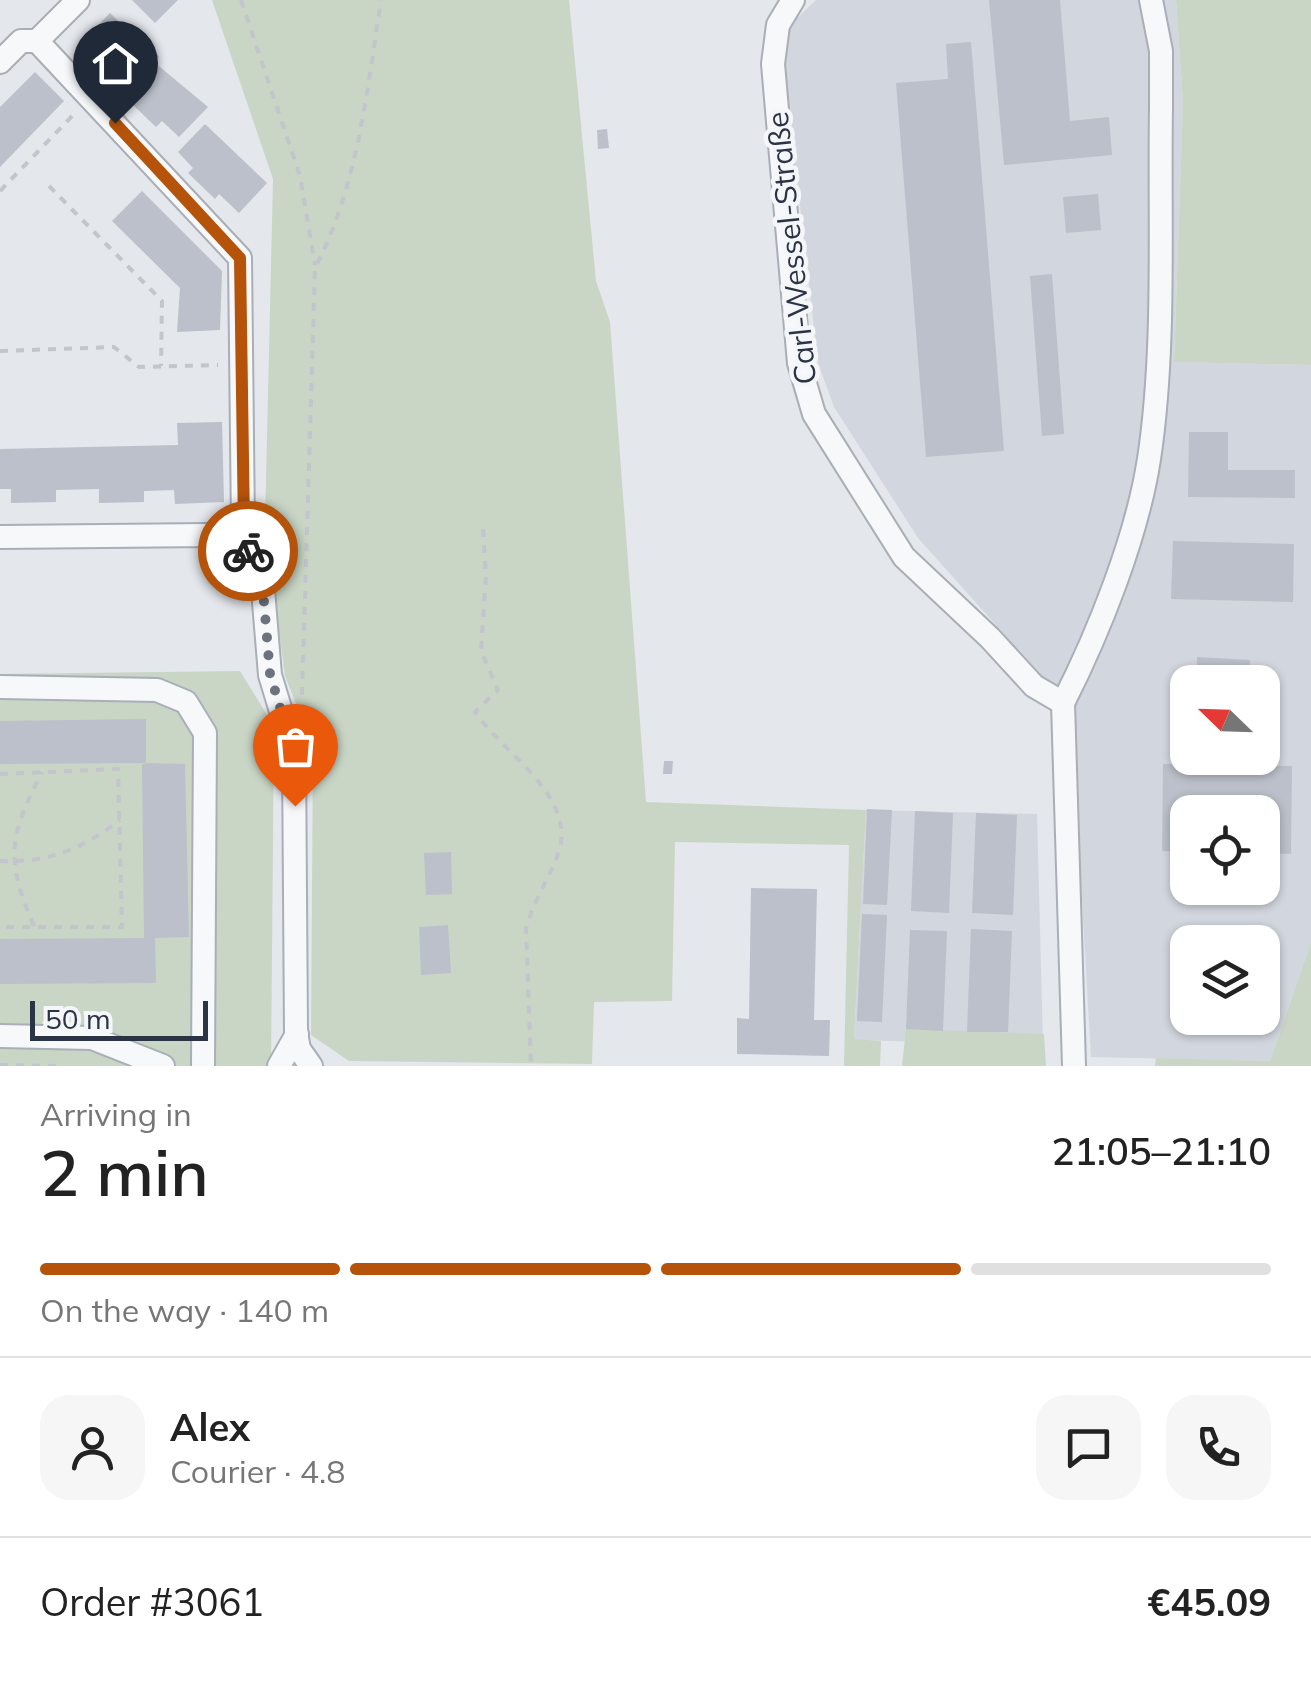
<!DOCTYPE html>
<html lang="en">
<head>
<meta charset="utf-8">
<style>
  :root { --surface:#fff; --page:#f6f6f6; --text:#222; --muted:#767676; --line:#e0e0e0; --accent:#b45309 }
  body { margin:0; font-family:Mulish,sans-serif; background:var(--page); color:var(--text); height:100vh; display:flex; flex-direction:column; font-size:38px; white-space:nowrap }
  * { box-sizing:border-box; margin:0 }
  p { font-size:32px; color:var(--muted) }
  .icon { flex:none; width:55px; height:55px; fill:none; stroke:currentColor; stroke-width:2; stroke-linecap:round; stroke-linejoin:round }
  .map { position:relative; height:1066px; overflow:hidden }
  .drawer { display:flex; flex-direction:column; background:var(--surface); flex:1 }
  .drawer>* { flex:none }
  .needle { width:65px; rotate:293deg }
  .controls { position:absolute; left:1170px; top:665px; display:grid; gap:20px }
  .controls a { display:grid; place-items:center; width:110px; height:110px; border-radius:20px; background:var(--surface); box-shadow:0 2px 8px #0004; font-size:50px }
  .scale { position:absolute; left:30px; bottom:25px; width:178px; box-sizing:border-box; padding-left:10px; border:5px solid #2b3445; border-top:0; font-size:28px; line-height:35px; white-space:nowrap; color:#2b3445; -webkit-text-stroke:8px #f4f6f9; paint-order:stroke }
  .pin { position:absolute; display:grid; place-items:center; width:85px; height:85px; color:#fff; margin:-102px -42px; border-radius:50% 50% 50% 0; rotate:-45deg; box-shadow:0 0 10px #0007 }
  .pin .icon { rotate:45deg }
  .courier { position:absolute; display:grid; place-items:center; width:100px; height:100px; margin:-50px; border:8px solid #b45309; border-radius:50%; background:#fff; color:#222; box-shadow:0 2px 12px #0007 }
  .head em { font-style:normal; font-weight:600 }
  .head div { display:flex; flex-direction:column-reverse }
  .head { display:flex; align-items:center; justify-content:space-between; height:170px; padding:0 40px }
  h1 { font-size:65px; font-weight:600; line-height:75px }
  .bar { display:grid; grid-template-columns:repeat(4,1fr); gap:15px 10px; align-content:center; height:120px; padding:0 40px }
  .bar i { height:12px; border-radius:8px; background:var(--line) }
  .bar .current { background:var(--accent) }
  .bar p { grid-column:span 4 }
  .line { display:flex; align-items:center; gap:25px; padding:0 40px; border-top:2px solid var(--line) }
  .line div { flex:1 }
  .round { display:grid; place-items:center; flex:none; width:105px; height:105px; border-radius:30px; background:var(--page) }
  .map>svg:first-child { display:block }
</style>
</head>
<body>
<div class="map">
<svg width="1311" height="1066" viewBox="0 0 1311 1066">
  <rect width="100%" height="100%" fill="#e4e7ec"/>
  <g fill="#d2d6de" fill-rule="evenodd">
    <path d="M 816,0 L 1176,0 L 1183,103 L 1174,362 L 1311,365 L 1311,942 L 1270,1061 L 1091,1057 L 1071,709 L 918,538 L 834,407 L 818,363 L 784,66 L 790,25 ZM 1188,682 L 1262,682 L 1262,758 L 1188,758 ZM 1188,812 L 1262,812 L 1262,888 L 1188,888 ZM 1188,942 L 1262,942 L 1262,1018 L 1188,1018 Z"/>
    <path d="M 866,810 L 1037,814 L 1043,1045 L 854,1040 Z"/>
  </g>
  <g fill="#c9d6c5">
    <path d="M 212,0 L 569,0 L 596,281 L 610,322 L 646,802 L 866,810 L 854,1039 L 881,1041 L 880,1066 L 844,1066 L 849,845 L 675,842 L 672,1001 L 594,1002 L 592,1064 L 349,1061 L 311,1035 L 313,746 L 285,676 L 265,524 L 273,179 Z"/>
    <path d="M 1176,0 L 1311,0 L 1311,365 L 1174,362 L 1183,103 Z"/>
    <path d="M 240,671 L 274,726 L 271,1066 L 0,1066 L 0,674 Z"/>
    <path d="M 1311,942 L 1311,1066 L 1155,1066 L 1156,1058 L 1270,1061 Z"/>
    <path d="M 906,1029 L 1044,1034 L 1046,1066 L 902,1066 Z"/>
  </g>
  <g fill="#bbc0ca">
    <path d="M 132,0 L 178,0 L 155,23 Z"/>
    <path d="M 989,0 L 1060,0 L 1070,121 L 1109,117 L 1112,155 L 1004,165 Z"/>
    <path d="M 110,13 L 138,40 L 109,71 L 81,43 Z"/>
    <path d="M 971,42 L 1004,451 L 926,457 L 896,83 L 948,79 L 946,44 Z"/>
    <path d="M 148,45 L 159,57 L 154,62 L 208,107 L 179,137 L 162,121 L 156,127 L 128,100 L 133,94 L 116,78 Z"/>
    <path d="M 35,72 L 64,101 L 0,167 L 0,107 Z"/>
    <path d="M 205,124 L 267,183 L 239,213 L 219,194 L 215,199 L 188,173 L 193,168 L 178,152 Z"/>
    <path d="M 607,129 L 609,148 L 598,149 L 597,130 Z"/>
    <path d="M 142,191 L 222,271 L 220,330 L 177,332 L 180,288 L 112,221 Z"/>
    <path d="M 1098,194 L 1101,230 L 1066,233 L 1063,197 Z"/>
    <path d="M 1052,274 L 1064,434 L 1042,436 L 1030,276 Z"/>
    <path d="M 222,422 L 224,502 L 175,504 L 174,490 L 144,491 L 144,502 L 99,503 L 99,489 L 56,490 L 56,502 L 11,503 L 11,489 L 0,489 L 0,449 L 178,445 L 177,423 Z"/>
    <path d="M 1189,432 L 1228,432 L 1228,470 L 1295,470 L 1295,498 L 1188,497 Z"/>
    <path d="M 1173,541 L 1294,544 L 1293,602 L 1171,599 Z"/>
    <path d="M 1197,657 L 1250,660 L 1249,682 L 1196,682 Z"/>
    <path d="M 146,719 L 146,763 L 185,764 L 189,937 L 155,938 L 156,983 L 0,984 L 0,939 L 144,938 L 142,765 L 146,763 L 0,764 L 0,721 Z"/>
    <path d="M 664,761 L 673,761 L 672,774 L 663,774 Z"/>
    <path d="M 1163,764 L 1292,766 L 1291,854 L 1262,853 L 1262,812 L 1188,812 L 1188,852 L 1162,851 Z"/>
    <path d="M 867,809 L 892,810 L 887,905 L 863,904 Z"/>
    <path d="M 915,811 L 953,813 L 949,913 L 911,911 Z"/>
    <path d="M 976,813 L 1017,815 L 1013,915 L 972,913 Z"/>
    <path d="M 451,852 L 452,894 L 426,895 L 424,853 Z"/>
    <path d="M 751,888 L 817,889 L 814,1020 L 830,1020 L 829,1056 L 737,1054 L 737,1018 L 749,1019 Z"/>
    <path d="M 862,914 L 887,915 L 882,1022 L 857,1021 Z"/>
    <path d="M 448,925 L 451,973 L 421,975 L 419,927 Z"/>
    <path d="M 971,929 L 1012,931 L 1008,1032 L 967,1032 Z"/>
    <path d="M 910,930 L 947,931 L 943,1031 L 906,1029 Z"/>
  </g>
  <g fill="none" stroke-linecap="round" stroke-linejoin="round">
    <g stroke="#a9aeb7" stroke-width="26">
      <g id="minor">
        <path d="M 793,0 L 778,25 L 773,64 L 799,363 L 814,414 L 904,557 L 990,638 L 1034,686 L 1063,703"/>
        <path d="M 37,41 L 240,258 L 243,527 L 236,543"/>
        <path d="M 0,62 L 21,41 L 37,41 L 78,0"/>
        <path d="M 0,537 L 209,535 L 248,551 L 262,578 L 270,675 L 294,754 L 296,1033 L 299,1049 L 311,1066"/>
        <path d="M 0,687 L 157,690 L 186,702 L 205,733 L 203,1066"/>
        <path d="M 0,1036 L 92,1038 L 163,1066"/>
        <path d="M 279,1066 L 297,1034"/>
        <path d="M 1074,1066 L 1063,703 C 1099,632 1137,537 1149,459 C 1166,346 1159,222 1161,108 L 1161,51 L 1151,0"/>
      </g>
    </g>
    <g stroke="#c2c5cb" stroke-width="4" stroke-dasharray="8 8" stroke-linecap="butt">
      <path d="M 241,0 L 300,176 L 315,265"/>
      <path d="M 49,186 L 162,301 L 161,366"/>
      <path d="M 0,191 L 73,115"/>
      <path d="M 0,351 L 114,347 L 139,367 L 218,365"/>
      <path d="M 483,529 L 486,576 L 481,651 L 498,690 L 475,712 C 503,753 576,796 559,851 C 550,878 533,901 526,929 L 531,1066"/>
      <path d="M 302,695 L 315,268 C 358,185 367,91 381,0"/>
      <path d="M 0,774 L 118,769 L 122,927 L 0,927"/>
      <path d="M 0,861 C 47,863 83,849 120,820"/>
      <path d="M 34,926 C 5,860 9,836 42,772"/>
      <path d="M 0,1065 L 57,1066"/>
    </g>
    <use href="#minor" stroke="#f7f8fa" stroke-width="22"/>
  </g>
  <g fill="none" stroke-linecap="round" stroke-linejoin="round">
    <path stroke="#6c737f" stroke-width="10" stroke-dasharray="0 18" d="M 248,551 L 262,578 L 270,674 L 294,754 L 295,806"/>
    <path stroke="#b45309" stroke-width="12" d="M 115,123 L 240,258 L 244,527 L 236,543 L 248,551"/>
  </g>
  <g text-anchor="middle" stroke-width="9" stroke-linejoin="round" paint-order="stroke">
    <g font-size="30" fill="#2b3445" stroke="#f4f6f9">
      <text transform="translate(792 248) rotate(-96)" y="10">Carl-Wessel-Straße</text>
    </g>
  </g>
</svg>
<div class="controls">
<a><svg class="needle" viewBox="-14 -14 28 28"><path d="M0-13l5 13h-10z" fill="#e53935"/><path d="M0 13l5-13h-10z" fill="#767676"/></svg></a>
<a><svg class="icon" aria-label="locate" viewBox="0 0 24 24"><circle cx="12" cy="12" r="6"/><path d="M12 2v4M12 18v4M2 12h4M18 12h4"/></svg></a>
<a><svg class="icon" aria-label="layers" viewBox="0 0 24 24"><path d="M12 4l9 5-9 5-9-5zM3 14l9 5 9-5"/></svg></a>
</div>
<div class="scale">50 m</div>
<div class="pin" style="left:295px;top:806px;background:#ea580c"><svg class="icon" aria-label="bag" viewBox="0 0 24 24"><path d="M5 8h14l-1 12H6zM9 8a3 3 0 0 1 6 0"/></svg></div>
<div class="pin" style="left:115px;top:123px;background:#1f2937"><svg class="icon" aria-label="home" viewBox="0 0 24 24"><path d="M3 11l9-7 9 7M6 9v11h12V9"/></svg></div>
<div class="courier" style="left:248px;top:551px"><svg class="icon" aria-label="bike" viewBox="0 0 24 24"><circle cx="6" cy="16" r="4"/><circle cx="18" cy="16" r="4"/><path d="M6 16l4-8h5l3 8M10 8l3 8H6M13 5h3"/></svg></div>
</div>
<section class="drawer">
<div class="head"><div><h1>2 min</h1><p>Arriving in</p></div><em>21:05–21:10</em></div>
<div class="bar"><i class="current"></i><i class="current"></i><i class="current"></i><i></i><p>On the way · 140 m</p></div>
<div class="line" style="height:180px"><a class="round"><svg class="icon" aria-label="person" viewBox="0 0 24 24"><circle cx="12" cy="8" r="4"/><path d="M4 21q1-7 8-7t8 7"/></svg></a><div><b>Alex</b><p>Courier · 4.8</p></div><a class="round"><svg class="icon" aria-label="chat" viewBox="0 0 24 24"><path d="M4 5h16v11H9l-5 4z"/></svg></a><a class="round"><svg class="icon" aria-label="phone" viewBox="0 0 24 24"><path d="M5 4h4l2 5-3 2q2 4 5 5l2-3 5 2v4C11 20 4 13 5 4z"/></svg></a></div>
<div class="line" style="height:130px"><div>Order #3061</div><b>€45.09</b></div>
</section>
</body>
</html>
